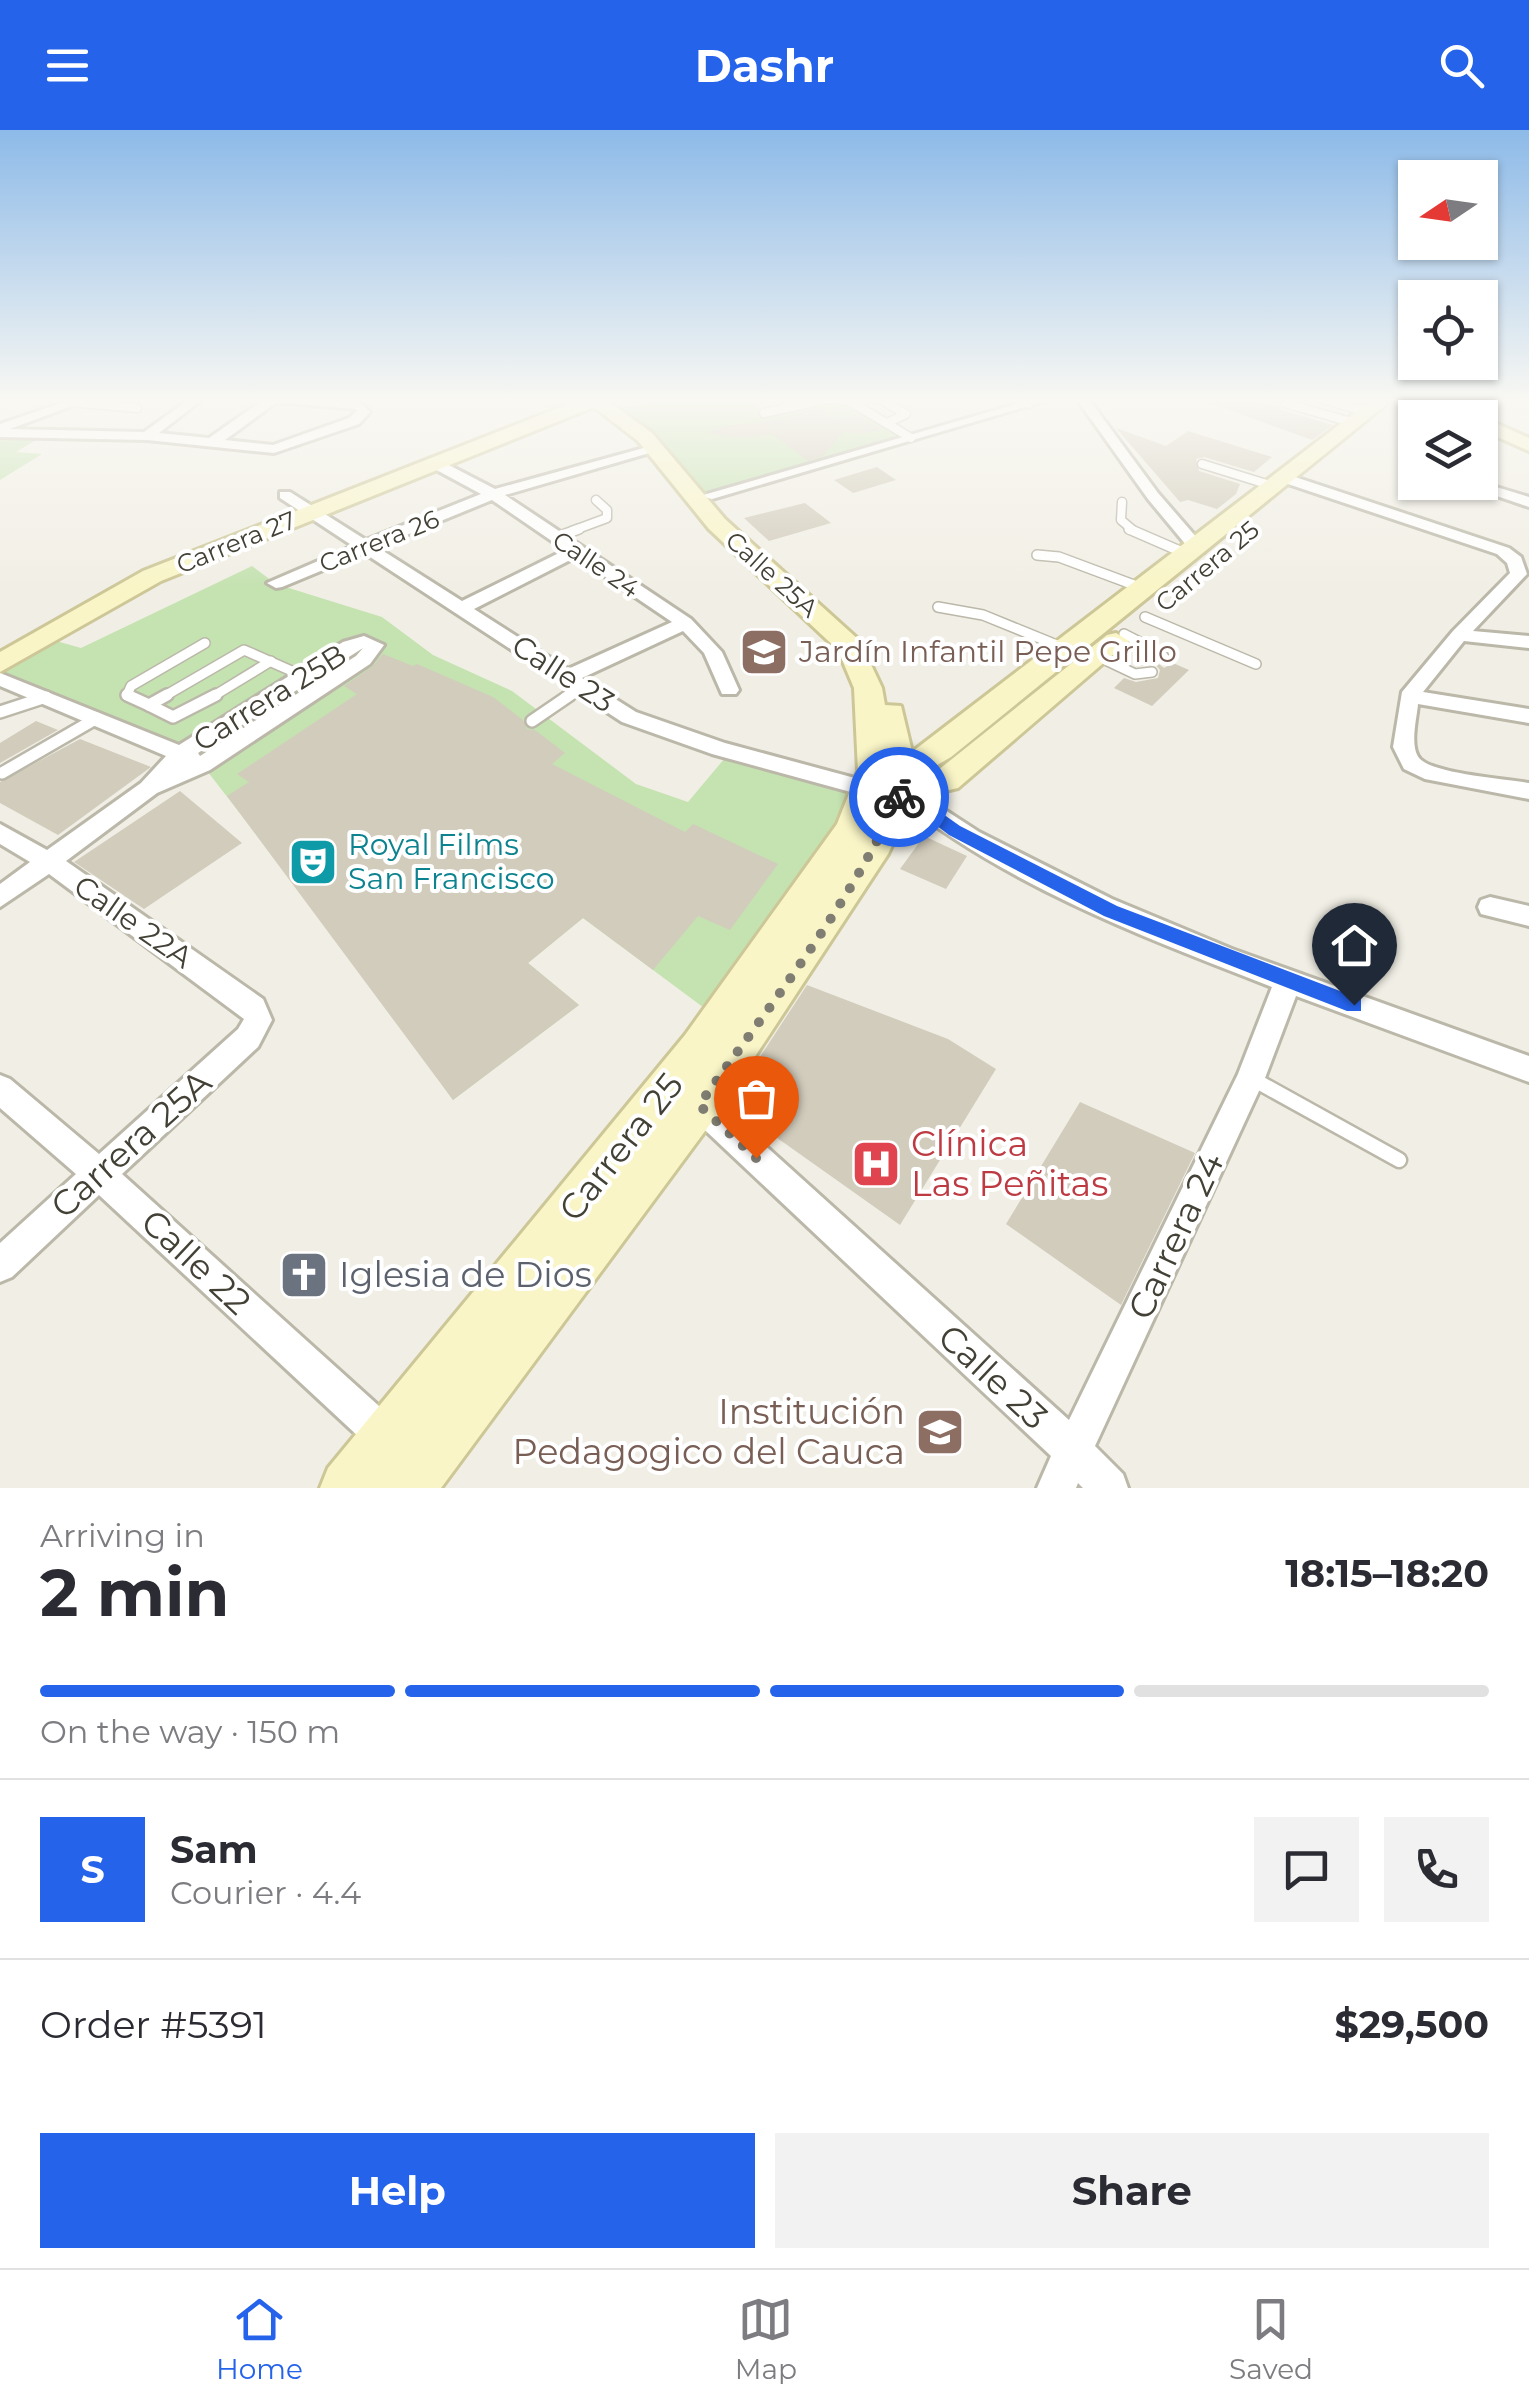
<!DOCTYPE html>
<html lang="en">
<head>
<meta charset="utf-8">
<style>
  :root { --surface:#fff; --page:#f2f2f3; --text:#2b2b33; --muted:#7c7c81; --line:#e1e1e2; --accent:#2563eb }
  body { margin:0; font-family:Montserrat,sans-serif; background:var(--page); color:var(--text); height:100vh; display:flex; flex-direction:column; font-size:38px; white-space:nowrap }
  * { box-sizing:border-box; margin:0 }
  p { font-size:32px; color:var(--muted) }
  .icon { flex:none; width:55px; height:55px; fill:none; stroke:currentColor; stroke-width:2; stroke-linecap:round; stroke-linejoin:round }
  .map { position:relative; height:1358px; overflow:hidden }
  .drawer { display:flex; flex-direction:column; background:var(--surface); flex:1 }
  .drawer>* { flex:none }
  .needle { width:65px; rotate:257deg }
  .buttons { position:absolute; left:1398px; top:30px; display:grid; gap:20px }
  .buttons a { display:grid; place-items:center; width:100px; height:100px; border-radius:0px; background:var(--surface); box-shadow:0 2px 8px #0004; font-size:50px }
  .pin { position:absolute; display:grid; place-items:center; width:85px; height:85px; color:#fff; margin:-102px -42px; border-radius:50% 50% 50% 0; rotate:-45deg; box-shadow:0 0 10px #0007 }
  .pin .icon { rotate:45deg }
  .courier { position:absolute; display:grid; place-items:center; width:100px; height:100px; margin:-50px; border:8px solid #2563eb; border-radius:50%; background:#fff; color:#222; box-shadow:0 2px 12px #0007 }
  .head em { font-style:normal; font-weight:700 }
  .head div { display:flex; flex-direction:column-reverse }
  .head { display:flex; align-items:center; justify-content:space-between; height:170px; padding:0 40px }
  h1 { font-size:65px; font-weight:700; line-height:75px }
  .bar { display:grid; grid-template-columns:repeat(4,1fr); gap:15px 10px; align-content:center; height:120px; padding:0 40px }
  .bar i { height:12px; border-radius:8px; background:var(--line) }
  .bar .active { background:var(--accent) }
  .bar p { grid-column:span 4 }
  .line { display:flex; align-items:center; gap:25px; padding:0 40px; border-top:2px solid var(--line) }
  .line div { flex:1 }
  .round { display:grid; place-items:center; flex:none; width:105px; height:105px; border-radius:0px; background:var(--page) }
  .cta { display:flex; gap:20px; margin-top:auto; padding:20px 40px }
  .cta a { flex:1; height:115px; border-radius:0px; background:var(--accent); color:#fff; font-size:40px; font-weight:700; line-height:115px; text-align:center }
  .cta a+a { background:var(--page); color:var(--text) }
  header { display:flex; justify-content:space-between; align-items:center; height:130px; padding:0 40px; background:var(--accent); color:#fff; font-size:45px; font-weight:700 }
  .tabs { display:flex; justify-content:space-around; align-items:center; height:140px; border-top:2px solid var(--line); background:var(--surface); font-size:28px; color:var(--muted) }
  .tabs a { display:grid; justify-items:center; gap:5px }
  .tabs .active { color:var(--accent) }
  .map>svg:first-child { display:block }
</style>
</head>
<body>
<header><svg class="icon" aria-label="menu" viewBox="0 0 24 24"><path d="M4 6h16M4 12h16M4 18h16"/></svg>Dashr<svg class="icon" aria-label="search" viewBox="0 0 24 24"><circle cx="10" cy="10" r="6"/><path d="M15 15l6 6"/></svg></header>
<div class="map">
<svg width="1529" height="1358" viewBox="0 0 1529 1358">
  <rect width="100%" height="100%" fill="#f1efe5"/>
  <g fill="#c5e2b1">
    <path d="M 687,268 L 748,268 L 764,283 L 846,269 L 911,308 L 707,366 L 656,305 L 621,278 Z"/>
    <path d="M 0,303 L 46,304 L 16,322 L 42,324 L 0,350 Z"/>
    <path d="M 252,436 L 276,454 L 382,487 L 433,525 L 512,561 L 636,654 L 688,672 L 730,622 L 869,659 L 719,889 L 583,788 L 528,833 L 579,875 L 453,970 L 336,807 L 204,637 L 0,549 L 0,534 L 42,507 L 81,518 Z"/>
  </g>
  <g fill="#d2ccbc">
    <path d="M 1196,268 L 1240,268 L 1276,277 L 1278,268 L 1280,268 L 1278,274 L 1282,280 L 1333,295 L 1312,310 Z"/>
    <path d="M 821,278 L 836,289 L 857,284 L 881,299 L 864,304 L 843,302 L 823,326 L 808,331 L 772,304 L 743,308 L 707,303 L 724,296 L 789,289 L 790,285 Z"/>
    <path d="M 1116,298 L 1166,316 L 1188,301 L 1272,327 L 1254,342 L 1204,327 L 1196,329 L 1199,341 L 1240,354 L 1236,364 L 1217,379 L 1188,370 L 1180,372 Z"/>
    <path d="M 877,337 L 896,350 L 853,363 L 834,350 Z"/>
    <path d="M 805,373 L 831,393 L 769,411 L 744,388 Z"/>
    <path d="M 383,524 L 413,536 L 417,534 L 493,567 L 523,590 L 527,599 L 535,600 L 565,623 L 552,634 L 685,702 L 693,694 L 778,734 L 730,800 L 698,786 L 653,840 L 583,788 L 528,833 L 579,875 L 453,970 L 227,666 L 249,652 L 237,644 L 357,564 L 344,556 L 372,537 Z"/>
    <path d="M 1147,525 L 1164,538 L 1173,533 L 1189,540 L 1152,576 L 1114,558 L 1124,548 L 1136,552 L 1158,548 L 1160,540 L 1156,535 L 1136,536 Z"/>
    <path d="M 36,591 L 58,600 L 0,633 L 0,613 Z"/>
    <path d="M 80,609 L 151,637 L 58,705 L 0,673 L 0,652 Z"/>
    <path d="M 180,661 L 242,713 L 144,779 L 74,732 Z"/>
    <path d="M 924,706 L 967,726 L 946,759 L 900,739 Z"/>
    <path d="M 807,855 L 948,909 L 996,939 L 900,1095 L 729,974 Z"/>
    <path d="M 1080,972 L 1195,1023 L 1121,1175 L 1006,1094 Z"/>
  </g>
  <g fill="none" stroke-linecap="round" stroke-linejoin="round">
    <g stroke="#bbb8a9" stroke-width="11">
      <g id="lane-far3">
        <path d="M 878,268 L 906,284 L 887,293"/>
        <path d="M 1017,268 L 1029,274"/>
        <path d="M 1322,269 L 1367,282"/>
        <path d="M 73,272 L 137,278"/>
        <path d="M 1285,273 L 1354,293"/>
        <path d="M 764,283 L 827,269 L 846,269 L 911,308"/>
        <path d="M 1202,334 L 1273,356"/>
        <path d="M 1122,372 L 1121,390 L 1134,401"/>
        <path d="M 572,401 L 607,388 L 607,380 L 596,370"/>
      </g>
    </g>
    <g stroke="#bbb8a9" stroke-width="12">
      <g id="lane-far2">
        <path d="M 1129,399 L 1189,425"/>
        <path d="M 557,407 L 579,399"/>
        <path d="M 1037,425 L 1059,427 L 1142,458"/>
        <path d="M 938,477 L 983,485 L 1064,518"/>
        <path d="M 1145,487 L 1256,534"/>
        <path d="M 1124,504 L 1161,523 L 1166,530"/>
        <path d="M 1097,526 L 1135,544 L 1152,542"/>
        <path d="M 132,567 L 127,565 L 131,556 L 205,513"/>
        <path d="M 163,567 L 244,520 L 303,546"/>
        <path d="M 212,567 L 271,531"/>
        <path d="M 565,567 L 588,559"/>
      </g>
    </g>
    <g stroke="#bbb8a9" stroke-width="16">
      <g id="lane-far1">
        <path d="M 127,565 L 149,575 L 167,565"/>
        <path d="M 149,575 L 173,587 L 216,565"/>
        <path d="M 0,582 L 46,567"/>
        <path d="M 532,591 L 570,565"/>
        <path d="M 2,643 L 97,588"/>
      </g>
    </g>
    <g stroke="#bbb8a9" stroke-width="19">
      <path id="lane" d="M 1251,948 L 1399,1030"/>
    </g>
    <g stroke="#bbb8a9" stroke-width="6">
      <g id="street">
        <path d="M 76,268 L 93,268 L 10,299 L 144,302 L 191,268 L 204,268 L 159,303 L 209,308 L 266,268 L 360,272 L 370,282 L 359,294 L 274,323 L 147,310 L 0,307 L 0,294 ZM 277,272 L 356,279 L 357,281 L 349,288 L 273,315 L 225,310 Z"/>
        <path d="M 1037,268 L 1055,268 L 712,369 L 700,366 Z"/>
        <path d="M 1076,268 L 1088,268 L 1158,363 L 1204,416 L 1204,422 L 1192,422 L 1148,369 Z"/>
        <path d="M 1487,299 L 1494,303 L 1480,314 L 1480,302 Z"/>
        <path d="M 651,316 L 663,319 L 505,365 L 691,489 L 722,522 L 739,560 L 736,564 L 722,564 L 704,523 L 683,501 L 582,548 L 636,582 L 725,613 L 877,654 L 880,659 L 877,664 L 869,667 L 712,624 L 622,592 L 364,423 L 282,457 L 276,458 L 267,453 L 353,416 L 280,368 L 280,362 L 290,362 L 366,410 L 481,364 L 431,337 L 431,331 L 441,331 L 495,359 ZM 492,370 L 565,420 L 462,471 L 377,417 ZM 576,427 L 672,492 L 568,539 L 474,479 Z"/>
        <path d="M 1279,345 L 1289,345 L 1509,418 L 1521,427 L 1527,444 L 1473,501 L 1529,506 L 1529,518 L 1464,511 L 1423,562 L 1529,579 L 1529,593 L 1418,574 C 1417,588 1409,617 1420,629 C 1435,644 1506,649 1529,653 L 1529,669 L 1425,649 L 1404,639 L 1393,617 L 1402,562 L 1453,501 L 1510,443 L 1507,433 L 1497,424 L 1279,351 Z"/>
        <path d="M 1456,352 L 1480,352 L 1529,367 L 1529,377 Z"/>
        <path d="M 364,506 L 384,515 L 370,534 L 210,640 L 157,663 L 66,731 L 263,869 L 272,890 L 258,917 L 122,1044 L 400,1295 L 406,1308 L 400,1321 L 387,1327 L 374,1321 L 99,1065 L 12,1147 L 0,1152 L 0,1113 L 76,1044 L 0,978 L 0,945 L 10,949 L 99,1024 L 238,899 L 244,889 L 49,744 L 0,777 L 0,754 L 30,732 L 0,714 L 0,694 L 47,720 L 141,653 L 166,626 L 0,556 L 0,543 L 179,615 L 343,512 ZM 363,518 L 356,526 L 200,626 L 198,623 Z"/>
        <path d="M 902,652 L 979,702 L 1112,769 L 1232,819 L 1529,926 L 1529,952 L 1296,866 L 1265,948 L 1095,1316 L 1123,1344 L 1128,1358 L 1083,1358 L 1078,1353 L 1076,1358 L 1037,1358 L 1051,1326 L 689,985 L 684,975 L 689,965 L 699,961 L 709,965 L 1069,1290 L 1238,944 L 1272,857 C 1143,807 1003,754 894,665 L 891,660 L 894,655 Z"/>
        <path d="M 1490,767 L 1529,776 L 1529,796 L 1481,784 L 1478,777 L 1481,770 Z"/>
      </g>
    </g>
    <g stroke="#cdc798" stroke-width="6">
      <g id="secondary">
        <path d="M 584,268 L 604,268 L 652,303 L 725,389 L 860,511 L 882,558 L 885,575 L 901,576 L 912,622 L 1374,268 L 1394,268 L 951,627 L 920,645 L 937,641 L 1107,505 L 1116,503 L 1129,511 L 958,658 L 914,668 L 888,724 L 714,989 L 441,1358 L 320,1358 L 328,1338 L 685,905 L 837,694 L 858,641 L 854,558 L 838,520 L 709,399 L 638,311 L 594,277 L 161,451 L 0,542 L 0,522 L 143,441 ZM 882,661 L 885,662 L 872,689 Z"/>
        <path d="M 1401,268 L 1424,268 L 1464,288 L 1438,288 Z"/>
        <path d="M 1480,286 L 1529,308 L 1529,321 L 1480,299 L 1480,288 L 1475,288 Z"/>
      </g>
    </g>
    <use href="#lane-far3" stroke="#fff" stroke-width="8"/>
    <use href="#lane-far2" stroke="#fff" stroke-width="9"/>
    <use href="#lane-far1" stroke="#fff" stroke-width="11"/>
    <use href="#lane" stroke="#fff" stroke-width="14"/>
    <use href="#street" fill="#fff" fill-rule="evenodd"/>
    <use href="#secondary" fill="#f9f5c7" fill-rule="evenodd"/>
  </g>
  <linearGradient id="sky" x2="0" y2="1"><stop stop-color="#8dbae8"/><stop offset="0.59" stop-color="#f9f8f3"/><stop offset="1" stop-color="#f9f8f3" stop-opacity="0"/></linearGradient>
  <rect width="1529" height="458" fill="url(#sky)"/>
  <path fill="#2563eb" d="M 902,655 L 960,696 L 1117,776 L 1361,869 L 1361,881 L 1347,881 L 1104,786 L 949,705 L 904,671 L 893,671 L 894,660 Z"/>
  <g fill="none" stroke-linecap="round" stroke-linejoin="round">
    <path stroke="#807d73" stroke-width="10" stroke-dasharray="0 18" d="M 756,1028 L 699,975 C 769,877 848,777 899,667"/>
  </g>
  <defs>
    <g id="school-square" transform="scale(2.5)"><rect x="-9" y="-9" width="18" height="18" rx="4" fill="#8d6e63" stroke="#fff"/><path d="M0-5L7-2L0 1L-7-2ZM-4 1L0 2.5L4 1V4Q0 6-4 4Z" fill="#fff"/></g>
    <g id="theatre-square" transform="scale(2.5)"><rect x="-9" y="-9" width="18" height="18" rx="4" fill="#0f9aa8" stroke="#fff"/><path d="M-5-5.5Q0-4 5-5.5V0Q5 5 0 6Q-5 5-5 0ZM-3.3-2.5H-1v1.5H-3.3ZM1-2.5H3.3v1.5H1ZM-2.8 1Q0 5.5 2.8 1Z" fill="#fff"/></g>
    <g id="hospital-square" transform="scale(2.5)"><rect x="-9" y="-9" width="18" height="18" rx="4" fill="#e0444e" stroke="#fff"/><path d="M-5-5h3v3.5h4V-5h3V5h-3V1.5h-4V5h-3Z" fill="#fff"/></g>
    <g id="church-square" transform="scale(2.5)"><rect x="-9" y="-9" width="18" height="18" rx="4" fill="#6b7280" stroke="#fff"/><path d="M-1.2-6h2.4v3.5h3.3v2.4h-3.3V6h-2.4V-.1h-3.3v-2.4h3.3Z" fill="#fff"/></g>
  </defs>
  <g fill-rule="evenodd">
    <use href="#school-square" x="764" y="522"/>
    <use href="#theatre-square" x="313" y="732"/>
    <use href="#hospital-square" x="876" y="1034"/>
    <use href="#church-square" x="304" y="1145"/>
    <use href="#school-square" x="940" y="1302"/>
  </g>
  <g text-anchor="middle" stroke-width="8" stroke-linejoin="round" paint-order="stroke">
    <g font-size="25" fill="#434035" stroke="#fff">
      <text transform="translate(379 411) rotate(-22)" y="9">Carrera 26</text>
      <text transform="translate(236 412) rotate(-22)" y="9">Carrera 27</text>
      <text transform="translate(596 434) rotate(34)" y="9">Calle 24</text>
      <text transform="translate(1207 436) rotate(-40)" y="9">Carrera 25</text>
      <text transform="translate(772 444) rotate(42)" y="9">Calle 25A</text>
    </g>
    <g font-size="30" fill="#785e54" stroke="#fff" text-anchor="start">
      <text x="799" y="532">Jardín Infantil Pepe Grillo</text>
    </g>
    <g font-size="30" fill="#434035" stroke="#fff">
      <text transform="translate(563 544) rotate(33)" y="10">Calle 23</text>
      <text transform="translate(270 568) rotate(-32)" y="10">Carrera 25B</text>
      <text transform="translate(133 792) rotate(35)" y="10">Calle 22A</text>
    </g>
    <g font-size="30" fill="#0d838f" stroke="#fff" text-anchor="start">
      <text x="348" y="725">Royal Films<tspan x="348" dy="34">San Francisco</tspan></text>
    </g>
    <g font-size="35" fill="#434035" stroke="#fff">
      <text transform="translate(131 1014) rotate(-42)" y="12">Carrera 25A</text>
      <text transform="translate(621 1017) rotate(-52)" y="12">Carrera 25</text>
      <text transform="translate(1176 1106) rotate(-65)" y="12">Carrera 24</text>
      <text transform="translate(196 1132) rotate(43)" y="12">Calle 22</text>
      <text transform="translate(993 1247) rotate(43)" y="12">Calle 23</text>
    </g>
    <g font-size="35" fill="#be3a42" stroke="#fff" text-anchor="start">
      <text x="911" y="1026">Clínica<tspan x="911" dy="40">Las Peñitas</tspan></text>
    </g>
    <g font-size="35" fill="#5b616d" stroke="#fff" text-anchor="start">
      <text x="339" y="1157">Iglesia de Dios</text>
    </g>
    <g font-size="35" fill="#785e54" stroke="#fff" text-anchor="end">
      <text x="905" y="1294">Institución<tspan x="905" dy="40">Pedagogico del Cauca</tspan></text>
    </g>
  </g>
</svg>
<div class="buttons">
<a><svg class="needle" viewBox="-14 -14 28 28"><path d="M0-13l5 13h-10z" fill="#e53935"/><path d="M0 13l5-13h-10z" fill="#7c7c81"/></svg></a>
<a><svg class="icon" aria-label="locate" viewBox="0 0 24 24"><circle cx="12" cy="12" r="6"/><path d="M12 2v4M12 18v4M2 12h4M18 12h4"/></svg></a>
<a><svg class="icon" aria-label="layers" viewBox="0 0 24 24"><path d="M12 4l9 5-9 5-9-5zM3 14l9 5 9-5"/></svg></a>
</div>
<div class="pin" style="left:756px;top:1028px;background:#ea580c"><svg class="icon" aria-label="bag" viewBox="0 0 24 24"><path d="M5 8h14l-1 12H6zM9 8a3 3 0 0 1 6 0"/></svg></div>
<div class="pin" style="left:1354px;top:875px;background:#1f2937"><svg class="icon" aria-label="home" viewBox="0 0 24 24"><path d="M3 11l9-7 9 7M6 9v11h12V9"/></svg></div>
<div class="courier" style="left:899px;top:667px"><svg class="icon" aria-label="bike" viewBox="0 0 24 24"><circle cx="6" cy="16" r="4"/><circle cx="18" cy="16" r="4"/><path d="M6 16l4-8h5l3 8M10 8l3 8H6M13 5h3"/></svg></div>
</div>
<section class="drawer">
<div class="head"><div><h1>2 min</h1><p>Arriving in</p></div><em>18:15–18:20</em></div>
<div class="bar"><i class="active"></i><i class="active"></i><i class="active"></i><i></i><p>On the way · 150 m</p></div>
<div class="line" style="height:180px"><b class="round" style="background:var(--accent);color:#fff">S</b><div><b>Sam</b><p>Courier · 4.4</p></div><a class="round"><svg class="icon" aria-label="chat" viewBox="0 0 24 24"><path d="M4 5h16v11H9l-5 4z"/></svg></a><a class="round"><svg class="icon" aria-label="phone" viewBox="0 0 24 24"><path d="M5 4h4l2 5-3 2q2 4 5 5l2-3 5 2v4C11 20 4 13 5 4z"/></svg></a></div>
<div class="line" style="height:130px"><div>Order #5391</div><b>$29,500</b></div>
<div class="cta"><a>Help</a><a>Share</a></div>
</section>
<nav class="tabs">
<a class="active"><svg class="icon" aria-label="home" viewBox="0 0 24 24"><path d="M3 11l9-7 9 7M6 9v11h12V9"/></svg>Home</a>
<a><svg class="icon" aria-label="map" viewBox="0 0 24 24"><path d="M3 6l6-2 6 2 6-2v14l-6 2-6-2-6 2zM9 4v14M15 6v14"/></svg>Map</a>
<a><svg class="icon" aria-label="saved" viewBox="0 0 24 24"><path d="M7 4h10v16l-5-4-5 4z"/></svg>Saved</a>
</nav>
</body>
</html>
